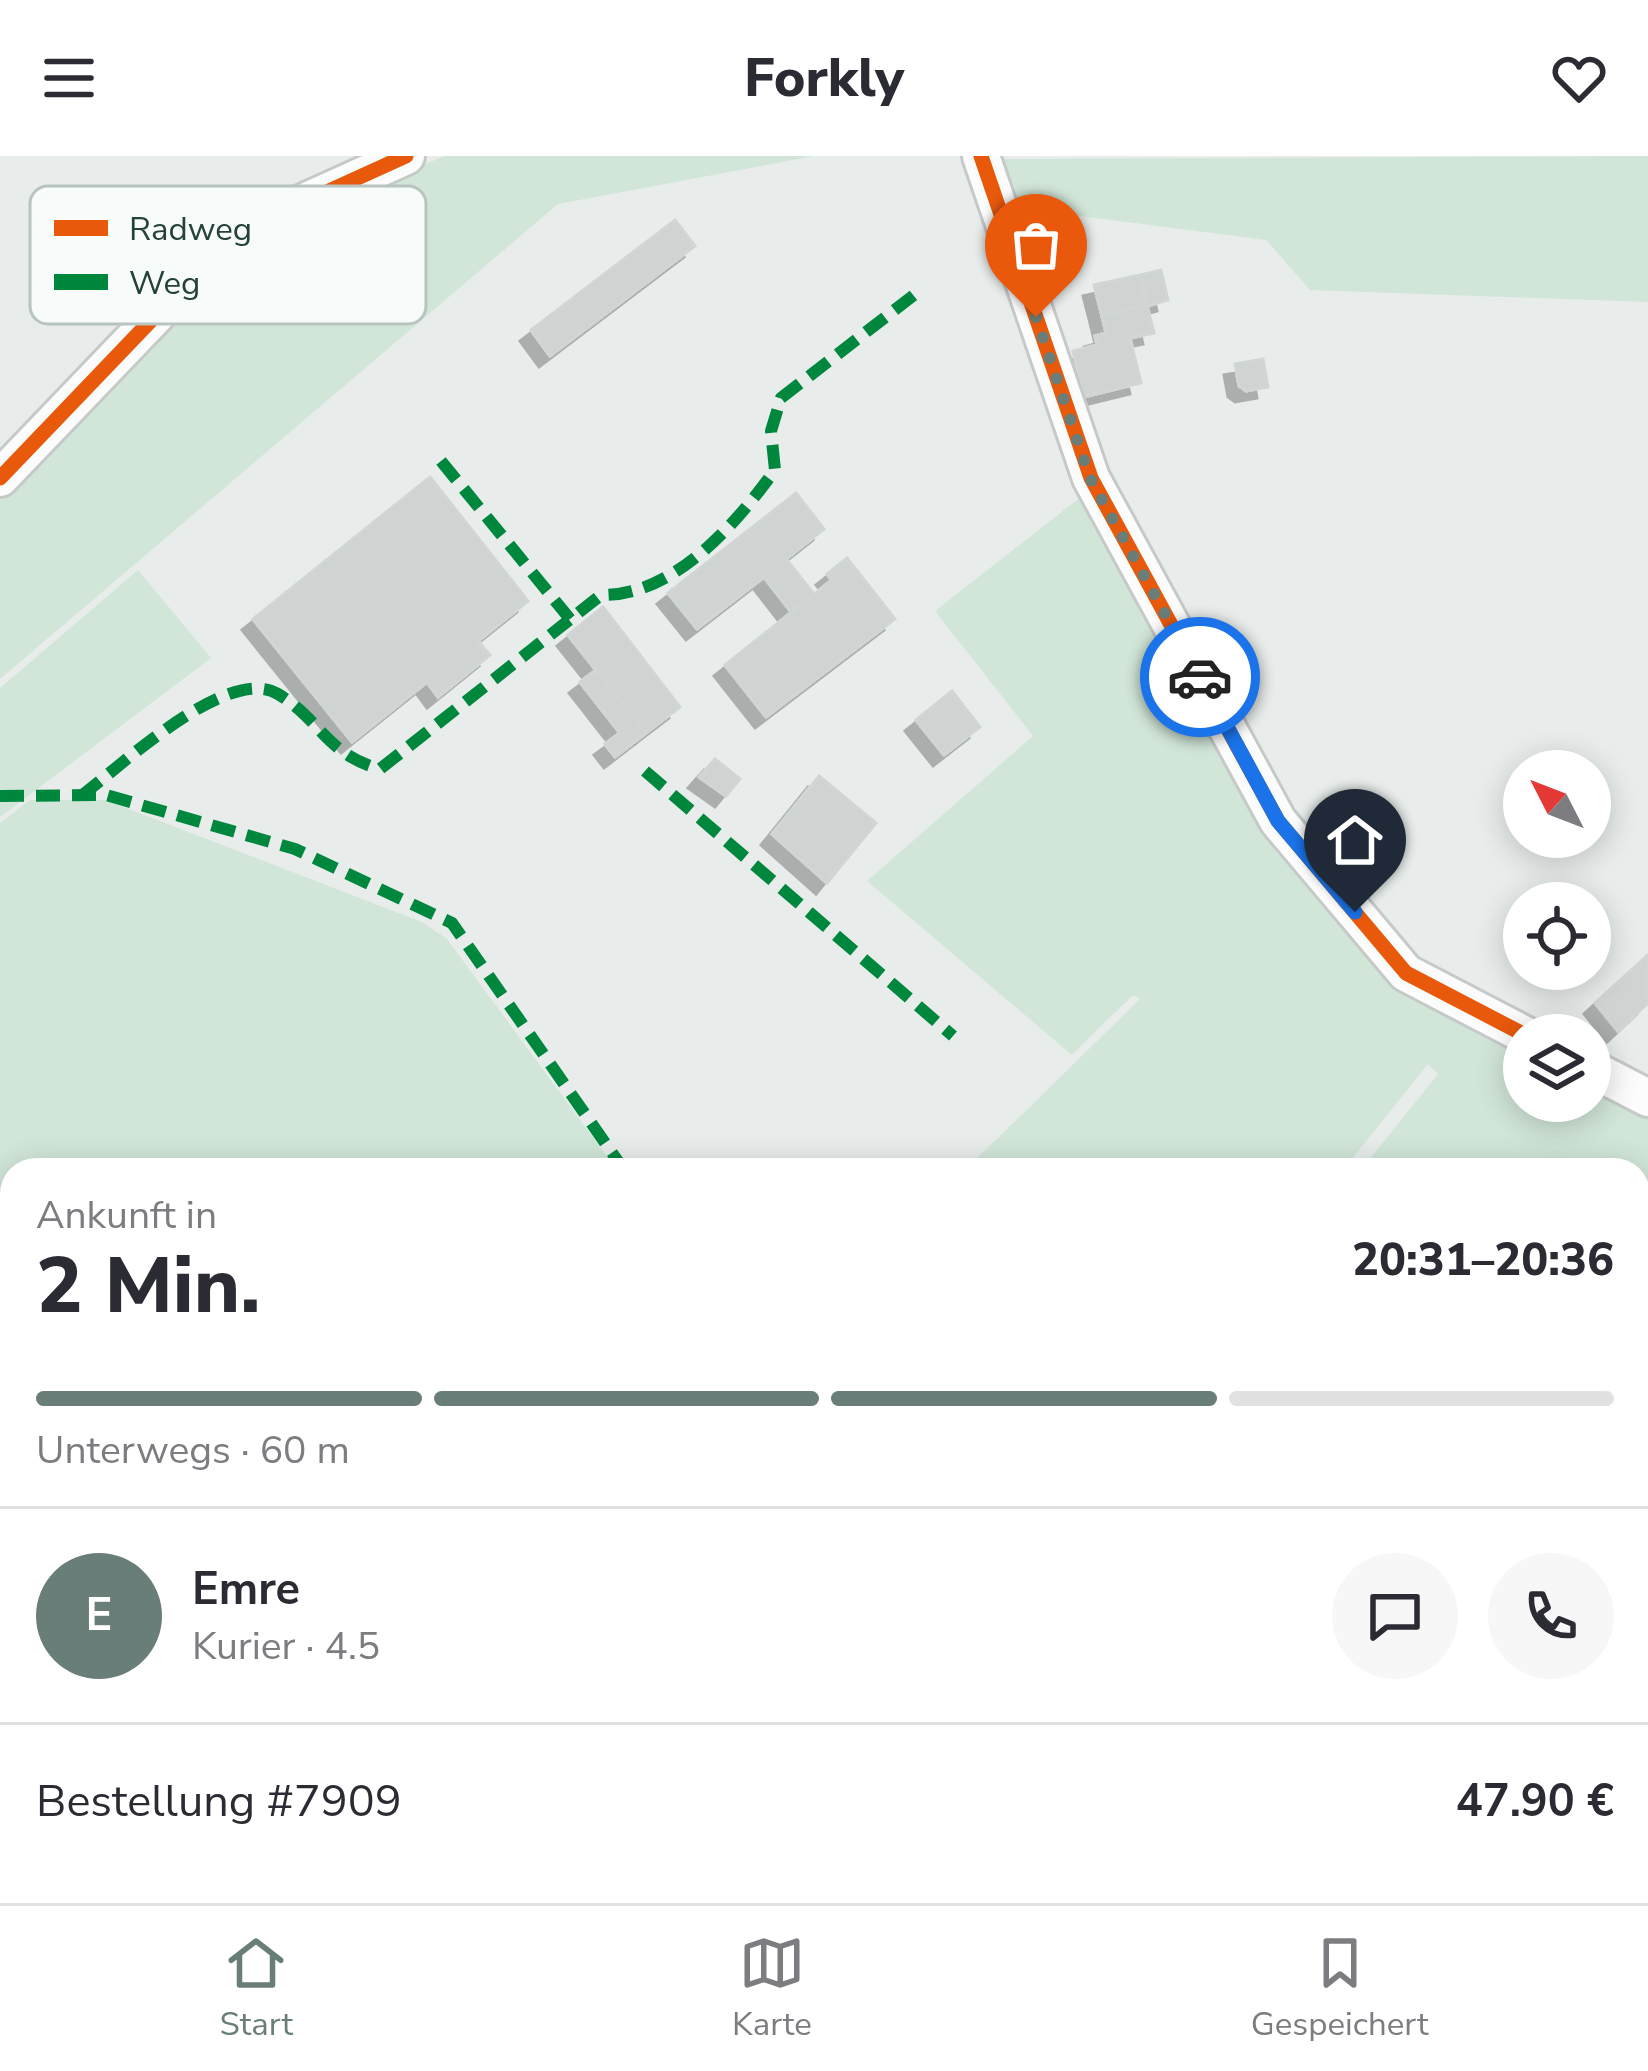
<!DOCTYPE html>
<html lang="de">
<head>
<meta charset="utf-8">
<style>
  :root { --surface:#fff; --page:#f7f7f7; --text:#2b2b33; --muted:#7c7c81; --line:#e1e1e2; --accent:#697e78 }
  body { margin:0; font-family:"Nunito Sans",sans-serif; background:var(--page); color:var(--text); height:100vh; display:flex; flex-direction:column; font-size:45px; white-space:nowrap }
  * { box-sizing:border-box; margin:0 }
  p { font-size:39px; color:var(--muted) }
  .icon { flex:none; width:66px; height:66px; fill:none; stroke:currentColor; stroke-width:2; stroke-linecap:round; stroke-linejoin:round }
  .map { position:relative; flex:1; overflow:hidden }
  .sheet { position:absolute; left:0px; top:1002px; width:1650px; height:747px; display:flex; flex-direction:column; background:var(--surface); border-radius:36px 36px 0 0; box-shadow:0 6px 30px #0003 }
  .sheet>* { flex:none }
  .needle { width:78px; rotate:312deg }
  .controls { position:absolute; left:1503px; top:594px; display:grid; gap:24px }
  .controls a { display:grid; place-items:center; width:108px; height:108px; border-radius:50%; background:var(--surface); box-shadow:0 6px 30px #0003; font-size:60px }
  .pin { position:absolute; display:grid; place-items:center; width:102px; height:102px; color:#fff; margin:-123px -51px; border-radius:50% 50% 50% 0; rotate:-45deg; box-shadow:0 0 12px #0007 }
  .pin .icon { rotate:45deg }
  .courier { position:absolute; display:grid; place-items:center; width:120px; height:120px; margin:-60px; border:9px solid #1a73e8; border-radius:50%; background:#fff; color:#222; box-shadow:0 3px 15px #0007 }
  .headline em { font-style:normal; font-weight:800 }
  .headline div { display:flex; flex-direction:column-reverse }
  .headline { display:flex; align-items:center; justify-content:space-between; height:204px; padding:0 36px }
  h1 { font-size:78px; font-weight:800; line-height:90px }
  .bar { display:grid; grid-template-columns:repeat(4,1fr); gap:18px 12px; align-content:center; height:144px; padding:0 36px }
  .bar i { height:15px; border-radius:9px; background:var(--line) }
  .bar .selected { background:var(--accent) }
  .bar p { grid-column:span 4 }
  .line { display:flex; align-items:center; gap:30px; padding:0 36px; border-top:3px solid var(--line) }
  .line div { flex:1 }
  .round { display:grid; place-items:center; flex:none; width:126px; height:126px; border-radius:63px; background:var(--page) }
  header { display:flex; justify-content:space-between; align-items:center; height:156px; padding:0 36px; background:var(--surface); font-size:54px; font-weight:800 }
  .menu { display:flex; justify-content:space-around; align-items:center; height:168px; border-top:3px solid var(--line); background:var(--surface); font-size:33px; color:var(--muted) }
  .menu a { display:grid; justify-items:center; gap:6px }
  .menu .selected { color:var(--accent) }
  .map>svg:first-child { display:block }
</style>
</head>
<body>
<header><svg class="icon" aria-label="menu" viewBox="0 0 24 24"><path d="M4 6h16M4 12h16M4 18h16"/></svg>Forkly<svg class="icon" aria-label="heart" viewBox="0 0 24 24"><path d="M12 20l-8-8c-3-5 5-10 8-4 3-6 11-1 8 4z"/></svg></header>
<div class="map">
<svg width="1648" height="1747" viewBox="0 0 1648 1747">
  <defs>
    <filter id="shadow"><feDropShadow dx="-11" dy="11" stdDeviation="0" flood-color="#0004"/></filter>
  </defs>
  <rect width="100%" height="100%" fill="#e8edeb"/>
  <g fill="#d1e6d8">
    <path d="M 444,0 L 814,0 L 558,48 L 0,523 L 0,341 L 210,118 L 273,74 Z"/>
    <path d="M 1629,0 L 1648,0 L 1648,146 L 1310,134 L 1266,84 L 1011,51 L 994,3 Z"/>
    <path d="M 1082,340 L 1226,611 L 1270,679 L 1400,830 L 1524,891 L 1524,945 L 1590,945 L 1590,926 L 1648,956 L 1648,1165 L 1638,1187 L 1638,1014 L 1361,1014 L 1438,918 L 1428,908 L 1343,1014 L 965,1014 L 1140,843 L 1133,839 L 1072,899 L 867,725 L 1033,580 L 935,455 Z"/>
    <path d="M 138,414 L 211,502 L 0,661 L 0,532 Z"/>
    <path d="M 30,644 L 105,644 L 422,766 L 447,783 L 617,1014 L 12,1014 L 12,1621 L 0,1619 L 0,667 Z"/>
    <path d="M 1648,1224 L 1648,1747 L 1572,1747 L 1565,1737 L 1638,1737 L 1638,1247 Z"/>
    <path d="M 731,1737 L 837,1737 L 825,1747 L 721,1747 Z"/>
  </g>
  <g fill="#cfd4d2" stroke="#d1d6d4" stroke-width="3" filter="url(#shadow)">
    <path d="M 675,64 L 695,90 L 550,200 L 531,174 Z"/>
    <path d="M 1161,114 L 1168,144 L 1147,150 L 1140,119 Z"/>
    <path d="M 1140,119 L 1147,150 L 1102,160 L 1094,129 Z"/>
    <path d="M 1147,149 L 1154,177 L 1130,182 L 1141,227 L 1084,241 L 1073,195 L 1097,189 L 1095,180 L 1106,177 L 1102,160 Z"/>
    <path d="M 1263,203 L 1268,231 L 1246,235 L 1239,230 L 1235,208 Z"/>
    <path d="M 430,321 L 528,445 L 478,485 L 490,499 L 438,541 L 427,526 L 352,586 L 253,463 Z"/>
    <path d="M 796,337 L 824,373 L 786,403 L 814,438 L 791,456 L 764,421 L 697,473 L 668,437 Z"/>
    <path d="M 847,402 L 895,463 L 766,561 L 725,509 L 832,424 L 827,418 Z"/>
    <path d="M 603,451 L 680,551 L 646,577 L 568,479 Z"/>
    <path d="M 596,514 L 646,577 L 615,601 L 605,588 L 620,577 L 580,526 Z"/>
    <path d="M 952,535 L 980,571 L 944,599 L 916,564 Z"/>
    <path d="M 715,603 L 740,623 L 726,640 L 699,621 Z"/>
    <path d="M 819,620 L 876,667 L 827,727 L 772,678 Z"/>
    <path d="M 1648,799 L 1648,847 L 1618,875 L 1595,847 Z"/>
    <path d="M 963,1737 L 1080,1737 L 1088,1747 L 951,1747 Z"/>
  </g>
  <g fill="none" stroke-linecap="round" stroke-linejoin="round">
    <g stroke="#c5cac8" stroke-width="24">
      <g id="lane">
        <path d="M 0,1684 L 12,1686"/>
        <path d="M 160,1737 L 183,1747"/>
      </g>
    </g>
    <g stroke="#c5cac8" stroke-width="42">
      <g id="street">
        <path d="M 981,0 L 1091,322 L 1278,665 L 1406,817 L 1525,879"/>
        <path d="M 0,322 L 206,107 L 287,54 L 406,0"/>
        <path d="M 1590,912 L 1648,942"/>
      </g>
    </g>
    <use href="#lane" stroke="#fcfcfc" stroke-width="18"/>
    <use href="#street" stroke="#fcfcfc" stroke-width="36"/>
    <g stroke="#00873e" stroke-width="12" stroke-dasharray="24 12" stroke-linecap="butt">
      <path d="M 441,305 L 570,463"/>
      <path d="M 645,615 L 953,880"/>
      <path d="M 0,640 L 106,639 L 295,693 L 452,767 L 624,1014"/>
      <path d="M 81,640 C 121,610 228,508 278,538 C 321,564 326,598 380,613 L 601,439 C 674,440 735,369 775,314 L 771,275 L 781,242 L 923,132"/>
      <path d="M 1638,1216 L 1648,1194"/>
      <path d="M 0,1631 L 12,1633"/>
      <path d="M 1287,1747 L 1301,1737"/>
    </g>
    <g stroke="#f7fbf9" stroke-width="22">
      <g id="cycleway">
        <path d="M 981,0 L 1091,322 L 1278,665 L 1406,817 L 1525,879"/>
        <path d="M 0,322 L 206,107 L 287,54 L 406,0"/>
      </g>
    </g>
    <use href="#cycleway" stroke="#e8590c" stroke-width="15"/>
  </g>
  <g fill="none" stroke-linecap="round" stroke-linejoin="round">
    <path stroke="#697e78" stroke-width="12" stroke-dasharray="0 21.6" d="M 1036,161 L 1090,322 L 1200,521"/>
    <path stroke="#1a73e8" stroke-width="15" d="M 1200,521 L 1278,665 L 1355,756"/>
  </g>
  <rect x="30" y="30" width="396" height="138" rx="18" fill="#f7fbf9" stroke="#b8c4c0" stroke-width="3"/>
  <rect x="54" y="64" width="54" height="16" fill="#e8590c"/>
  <rect x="54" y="118" width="54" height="16" fill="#00873e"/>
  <g font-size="33" fill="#24423a">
    <text x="129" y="84">Radweg</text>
    <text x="129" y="138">Weg</text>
  </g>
</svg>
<div class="controls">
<a><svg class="needle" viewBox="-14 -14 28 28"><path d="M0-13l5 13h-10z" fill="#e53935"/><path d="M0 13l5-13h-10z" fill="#7c7c81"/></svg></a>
<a><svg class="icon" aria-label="locate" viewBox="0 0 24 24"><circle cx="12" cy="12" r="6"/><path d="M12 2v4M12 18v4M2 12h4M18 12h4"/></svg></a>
<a><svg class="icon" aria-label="layers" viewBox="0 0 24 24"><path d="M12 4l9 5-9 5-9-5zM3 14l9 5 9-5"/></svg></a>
</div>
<div class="pin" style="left:1036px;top:161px;background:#ea580c"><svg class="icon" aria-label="bag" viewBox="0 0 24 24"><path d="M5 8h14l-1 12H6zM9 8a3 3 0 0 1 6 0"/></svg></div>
<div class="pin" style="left:1355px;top:756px;background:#1f2937"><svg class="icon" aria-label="home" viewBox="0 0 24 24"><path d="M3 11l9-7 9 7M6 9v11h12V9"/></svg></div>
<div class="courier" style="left:1200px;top:521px"><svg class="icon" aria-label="car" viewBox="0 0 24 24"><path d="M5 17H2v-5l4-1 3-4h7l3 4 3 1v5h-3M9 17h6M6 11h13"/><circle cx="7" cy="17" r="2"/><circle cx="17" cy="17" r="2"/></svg></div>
<section class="sheet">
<div class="headline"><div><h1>2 Min.</h1><p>Ankunft in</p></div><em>20:31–20:36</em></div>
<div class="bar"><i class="selected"></i><i class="selected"></i><i class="selected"></i><i></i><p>Unterwegs · 60 m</p></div>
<div class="line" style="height:216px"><b class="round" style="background:var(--accent);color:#fff">E</b><div><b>Emre</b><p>Kurier · 4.5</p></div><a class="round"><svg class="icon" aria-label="chat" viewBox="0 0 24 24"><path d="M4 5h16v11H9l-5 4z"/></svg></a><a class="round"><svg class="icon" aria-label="phone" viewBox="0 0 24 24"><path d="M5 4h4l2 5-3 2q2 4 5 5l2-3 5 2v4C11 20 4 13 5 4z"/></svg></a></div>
<div class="line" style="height:156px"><div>Bestellung #7909</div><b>47.90 €</b></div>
</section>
</div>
<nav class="menu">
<a class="selected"><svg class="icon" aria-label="home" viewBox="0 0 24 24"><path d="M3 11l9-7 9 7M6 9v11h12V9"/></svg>Start</a>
<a><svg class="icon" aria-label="map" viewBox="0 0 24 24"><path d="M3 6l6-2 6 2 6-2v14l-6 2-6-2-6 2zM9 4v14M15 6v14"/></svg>Karte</a>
<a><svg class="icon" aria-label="saved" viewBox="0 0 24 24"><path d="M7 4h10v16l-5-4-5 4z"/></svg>Gespeichert</a>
</nav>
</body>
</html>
